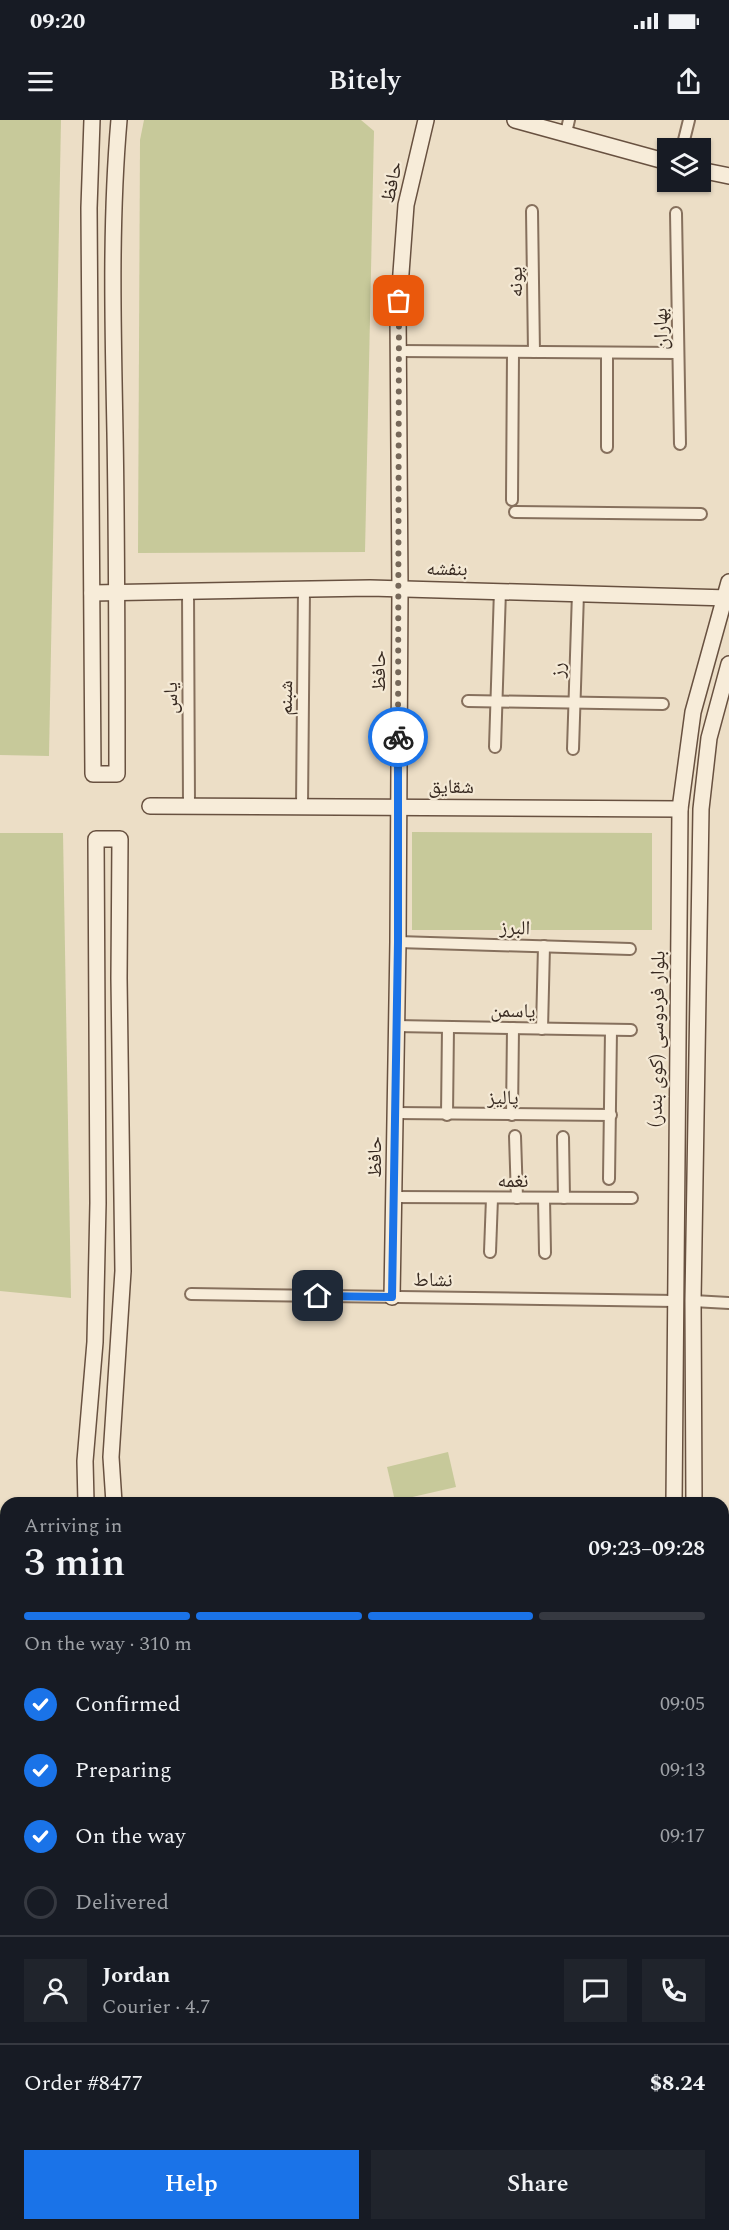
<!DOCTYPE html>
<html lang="en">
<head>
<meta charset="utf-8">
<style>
  :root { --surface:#171b24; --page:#20242c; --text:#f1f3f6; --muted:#9ea1a6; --line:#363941; --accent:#1a73e8 }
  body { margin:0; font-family:Spectral,"Noto Naskh Arabic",serif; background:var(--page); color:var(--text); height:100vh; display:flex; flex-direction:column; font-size:22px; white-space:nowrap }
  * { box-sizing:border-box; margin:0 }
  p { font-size:20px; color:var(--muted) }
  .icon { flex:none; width:33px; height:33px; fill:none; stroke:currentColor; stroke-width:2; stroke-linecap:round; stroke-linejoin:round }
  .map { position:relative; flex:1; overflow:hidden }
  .sheet { position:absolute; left:0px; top:1377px; width:729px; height:734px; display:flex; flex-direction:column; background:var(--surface); border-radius:18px 18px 0 0; box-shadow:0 2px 4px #0004 }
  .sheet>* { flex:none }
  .tools { position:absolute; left:657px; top:18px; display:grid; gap:12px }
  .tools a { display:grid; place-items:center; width:54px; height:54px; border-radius:0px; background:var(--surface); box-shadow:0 2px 4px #0004; font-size:30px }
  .pin { position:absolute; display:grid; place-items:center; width:51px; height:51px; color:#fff; margin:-26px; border-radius:12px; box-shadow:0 3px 9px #0006 }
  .courier { position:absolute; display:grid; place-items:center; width:60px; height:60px; margin:-30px; border:4px solid #1a73e8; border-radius:50%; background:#fff; color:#222; box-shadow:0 2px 8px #0007 }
  .summary em { font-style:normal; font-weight:600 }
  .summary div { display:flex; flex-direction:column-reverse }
  .summary { display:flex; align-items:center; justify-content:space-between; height:102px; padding:0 24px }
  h1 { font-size:39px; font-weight:600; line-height:45px }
  .bar { display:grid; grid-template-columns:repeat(4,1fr); gap:9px 6px; align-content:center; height:72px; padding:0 24px }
  .bar i { height:8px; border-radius:4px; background:var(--line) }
  .bar .selected { background:var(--accent) }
  .bar p { grid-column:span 4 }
  .line { display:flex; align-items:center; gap:15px; padding:0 24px; border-top:2px solid var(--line) }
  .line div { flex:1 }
  .round { display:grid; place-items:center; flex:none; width:63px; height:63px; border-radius:0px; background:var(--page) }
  ol { padding:0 24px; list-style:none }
  li { display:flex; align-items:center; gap:18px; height:66px }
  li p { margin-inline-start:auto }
  li .icon { padding:6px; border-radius:50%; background:var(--accent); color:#fff; stroke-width:4 }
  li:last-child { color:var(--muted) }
  li i { width:33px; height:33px; border:3px solid var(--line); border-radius:50% }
  .primary-button { display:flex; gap:12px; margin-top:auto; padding:12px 24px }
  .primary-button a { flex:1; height:69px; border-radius:0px; background:var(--accent); color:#fff; font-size:24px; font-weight:600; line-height:69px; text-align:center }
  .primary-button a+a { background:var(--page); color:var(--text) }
  .status { display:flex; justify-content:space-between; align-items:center; height:42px; padding:0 30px; background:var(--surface); direction:ltr }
  .status svg { height:16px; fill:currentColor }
  header { display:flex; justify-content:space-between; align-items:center; height:78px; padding:0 24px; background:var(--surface); font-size:27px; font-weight:600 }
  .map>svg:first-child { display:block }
</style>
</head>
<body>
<div class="status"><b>09:20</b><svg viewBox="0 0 49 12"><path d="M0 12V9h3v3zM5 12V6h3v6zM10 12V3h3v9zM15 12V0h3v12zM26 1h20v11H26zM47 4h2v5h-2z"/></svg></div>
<header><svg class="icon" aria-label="menu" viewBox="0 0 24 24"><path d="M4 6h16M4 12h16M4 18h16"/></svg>Bitely<svg class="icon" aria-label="share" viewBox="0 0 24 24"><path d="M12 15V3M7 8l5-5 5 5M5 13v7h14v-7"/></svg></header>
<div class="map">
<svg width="729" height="2110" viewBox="0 0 729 2110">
  <rect width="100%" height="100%" fill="#ecdec6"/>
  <g fill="#c7c99a">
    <path d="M 0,0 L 61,0 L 49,636 L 0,635 Z"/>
    <path d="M 144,0 L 361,0 L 374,11 L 365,432 L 138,433 L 140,20 Z"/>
    <path d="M 412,712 L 652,713 L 652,810 L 412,810 Z"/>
    <path d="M 0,713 L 63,713 L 71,1178 L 0,1171 Z"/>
    <path d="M 448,1332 L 456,1367 L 395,1381 L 387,1347 Z"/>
    <path d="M 6,1389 L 6,1738 L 0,1739 L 0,1390 Z"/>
    <path d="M 729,1546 L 729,1751 L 723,1753 L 723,1547 Z"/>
  </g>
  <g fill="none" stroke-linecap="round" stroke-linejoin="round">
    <path stroke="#a7c0b7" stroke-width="14" d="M 723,1813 L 729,1811"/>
    <g stroke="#86705d" stroke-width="14">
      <g id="street">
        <path d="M 566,13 L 569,0"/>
        <path d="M 682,28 L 689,0"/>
        <path d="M 532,91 L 534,232"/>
        <path d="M 676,93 L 680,324"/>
        <path d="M 399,231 L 678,233"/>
        <path d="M 607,327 L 607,233"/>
        <path d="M 512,380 L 513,232"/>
        <path d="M 515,392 L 701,394"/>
        <path d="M 188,471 L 189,686"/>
        <path d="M 468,581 L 663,584"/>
        <path d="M 495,627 L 500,470"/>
        <path d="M 573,629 L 578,473"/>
        <path d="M 302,686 L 304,469"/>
        <path d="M 398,822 L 630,829"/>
        <path d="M 395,906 L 631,910"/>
        <path d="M 542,909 L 544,826"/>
        <path d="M 395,993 L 611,995"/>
        <path d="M 447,995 L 448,907"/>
        <path d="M 512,995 L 513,908"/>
        <path d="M 515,1016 L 517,1078"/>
        <path d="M 563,1017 L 564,1078"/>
        <path d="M 609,1059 L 611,910"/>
        <path d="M 394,1077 L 632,1078"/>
        <path d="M 544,1078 L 545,1133"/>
        <path d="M 490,1132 L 492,1078"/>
        <path d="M 191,1174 L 675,1181"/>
        <path d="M 693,1181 L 729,1183"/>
      </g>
    </g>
    <g stroke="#685140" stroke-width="18">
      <g id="secondary">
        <path d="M 92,0 L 89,88 L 93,654 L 117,654 C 117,540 117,427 115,313 C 113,209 110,104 119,0"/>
        <path d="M 515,0 L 668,42"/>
        <path d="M 700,50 L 729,56"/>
        <path d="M 92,473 L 370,468 L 729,478"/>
        <path d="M 150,686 L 680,689"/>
        <path d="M 392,1177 L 398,822 L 400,469 L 398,194 L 406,85 L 426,0"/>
        <path d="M 86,1383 L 85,1341 L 95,1222 L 98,1083 L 96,719 L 120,719 L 119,858 L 123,1151 L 111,1337 L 114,1383"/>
        <path d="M 674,1383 L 680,689 L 693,592 L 729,462"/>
        <path d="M 694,1383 L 693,1181 L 701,689 L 709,618 L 729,544"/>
        <path d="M 723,1531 L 729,1529"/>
      </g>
    </g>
    <g stroke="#543f30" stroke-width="22">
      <g id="highway">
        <path d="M 723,1768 L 729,1766"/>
        <path d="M 723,1800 L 729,1799"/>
        <path d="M 0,1947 L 6,1945"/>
        <path d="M 0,1970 L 6,1968"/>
      </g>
    </g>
    <use href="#street" stroke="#f7ecd9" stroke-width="10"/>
    <use href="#secondary" stroke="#f7ecd9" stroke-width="15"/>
    <use href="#highway" stroke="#d6985c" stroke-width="20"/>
  </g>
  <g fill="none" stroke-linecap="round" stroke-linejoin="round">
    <path stroke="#76685a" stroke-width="6" stroke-dasharray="0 10.8" d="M 398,617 L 399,181"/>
    <path stroke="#1a73e8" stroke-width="8" d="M 318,1176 L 392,1177 L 398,822 L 398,617"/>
  </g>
  <g text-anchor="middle" stroke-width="4.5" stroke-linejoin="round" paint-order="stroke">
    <g font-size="20" fill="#372920" stroke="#f4e9d5">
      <text transform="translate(391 62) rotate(-78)" y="7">حافظ</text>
      <text transform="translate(515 162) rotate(-91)" y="7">پونه</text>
      <text transform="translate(660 209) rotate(-91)" y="7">بهاران</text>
      <text transform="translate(447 448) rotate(1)" y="7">بنفشه</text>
      <text transform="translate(557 550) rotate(-88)" y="7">رز</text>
      <text transform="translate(378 551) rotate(-90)" y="7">حافظ</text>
      <text transform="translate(170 578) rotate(-90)" y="7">یاس</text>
      <text transform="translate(285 578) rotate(-89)" y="7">شبنم</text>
      <text x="451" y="673">شقایق</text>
      <text transform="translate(515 807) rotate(2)" y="7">البرز</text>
      <text transform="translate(513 890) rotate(1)" y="7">یاسمن</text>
      <text transform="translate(656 919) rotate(-89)" y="7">بلوار فردوسی (کوی بندر)</text>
      <text x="503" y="984">پالیز</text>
      <text transform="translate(374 1037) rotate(-90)" y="7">حافظ</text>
      <text x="513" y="1067">نغمه</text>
      <text transform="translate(433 1159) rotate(1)" y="7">نشاط</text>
    </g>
  </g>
</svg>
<div class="tools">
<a><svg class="icon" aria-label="layers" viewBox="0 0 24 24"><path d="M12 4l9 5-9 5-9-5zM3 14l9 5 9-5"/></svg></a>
</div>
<div class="pin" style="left:399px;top:181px;background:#ea580c"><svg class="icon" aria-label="bag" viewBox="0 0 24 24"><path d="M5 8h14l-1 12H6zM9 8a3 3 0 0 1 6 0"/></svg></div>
<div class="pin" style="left:318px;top:1176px;background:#1f2937"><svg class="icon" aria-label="home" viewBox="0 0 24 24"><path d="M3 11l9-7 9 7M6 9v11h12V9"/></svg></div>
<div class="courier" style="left:398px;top:617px"><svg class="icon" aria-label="bike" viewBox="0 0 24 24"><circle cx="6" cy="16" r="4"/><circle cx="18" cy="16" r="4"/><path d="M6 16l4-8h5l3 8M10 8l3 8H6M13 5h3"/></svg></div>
<section class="sheet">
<div class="summary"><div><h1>3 min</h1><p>Arriving in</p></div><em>09:23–09:28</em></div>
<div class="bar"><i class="selected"></i><i class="selected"></i><i class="selected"></i><i></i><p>On the way · 310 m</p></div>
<ol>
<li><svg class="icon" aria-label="check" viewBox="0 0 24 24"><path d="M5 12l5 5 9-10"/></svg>Confirmed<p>09:05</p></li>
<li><svg class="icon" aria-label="check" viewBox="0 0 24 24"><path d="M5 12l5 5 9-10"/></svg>Preparing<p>09:13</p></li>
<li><svg class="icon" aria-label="check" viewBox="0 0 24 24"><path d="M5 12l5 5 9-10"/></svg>On the way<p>09:17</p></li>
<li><i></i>Delivered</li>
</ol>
<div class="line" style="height:108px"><a class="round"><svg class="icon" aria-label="person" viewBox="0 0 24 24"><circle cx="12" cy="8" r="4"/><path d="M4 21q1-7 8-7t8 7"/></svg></a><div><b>Jordan</b><p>Courier · 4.7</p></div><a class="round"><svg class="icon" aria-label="chat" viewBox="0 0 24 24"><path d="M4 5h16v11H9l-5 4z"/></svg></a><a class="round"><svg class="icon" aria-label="phone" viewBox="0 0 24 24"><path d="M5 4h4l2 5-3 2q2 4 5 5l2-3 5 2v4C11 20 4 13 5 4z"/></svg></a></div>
<div class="line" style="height:78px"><div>Order #8477</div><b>$8.24</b></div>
<div class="primary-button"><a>Help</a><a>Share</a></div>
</section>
</div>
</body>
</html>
